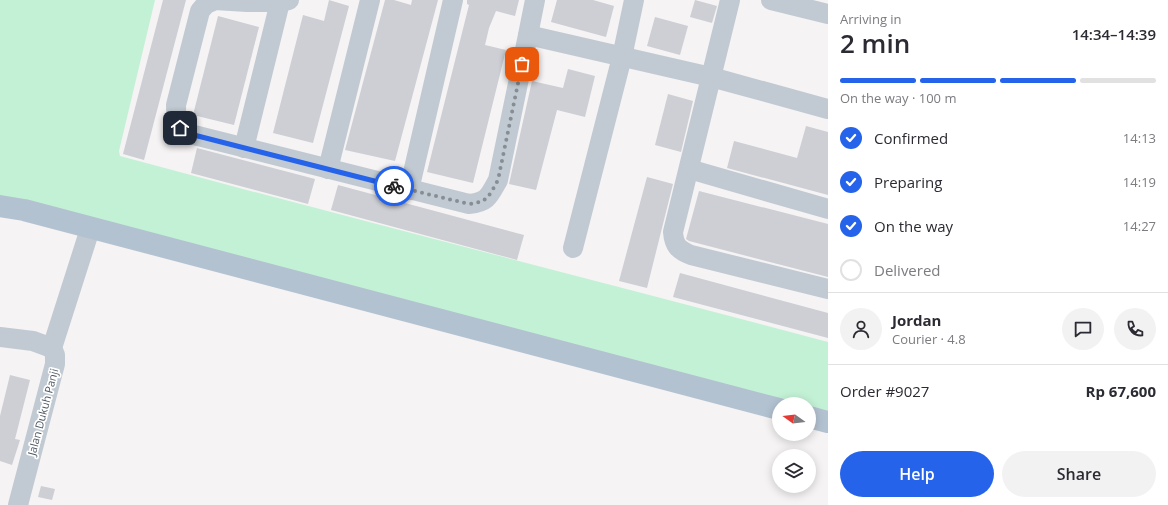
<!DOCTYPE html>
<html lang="en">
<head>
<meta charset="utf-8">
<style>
  :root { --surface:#fff; --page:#f2f2f3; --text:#2b2b33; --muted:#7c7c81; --line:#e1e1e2; --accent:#2563eb }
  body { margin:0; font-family:"Open Sans",sans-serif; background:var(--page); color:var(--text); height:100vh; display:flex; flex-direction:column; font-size:15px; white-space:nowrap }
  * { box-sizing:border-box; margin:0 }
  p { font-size:13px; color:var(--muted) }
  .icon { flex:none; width:22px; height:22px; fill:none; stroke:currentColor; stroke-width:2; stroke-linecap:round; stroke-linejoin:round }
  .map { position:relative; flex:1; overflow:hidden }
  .drawer { display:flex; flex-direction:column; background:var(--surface); width:340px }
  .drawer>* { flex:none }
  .needle { width:26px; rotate:285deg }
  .tools { position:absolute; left:772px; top:397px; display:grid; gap:8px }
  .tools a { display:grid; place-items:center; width:44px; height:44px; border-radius:50%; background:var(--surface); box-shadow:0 2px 10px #0003; font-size:20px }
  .pin { position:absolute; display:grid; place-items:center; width:34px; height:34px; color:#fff; margin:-17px; border-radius:8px; box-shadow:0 2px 6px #0006 }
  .courier { position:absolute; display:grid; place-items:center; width:40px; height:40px; margin:-20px; border:3px solid #2563eb; border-radius:50%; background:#fff; color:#222; box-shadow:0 1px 5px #0007 }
  .overview em { font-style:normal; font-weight:600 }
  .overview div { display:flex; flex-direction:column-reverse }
  .overview { display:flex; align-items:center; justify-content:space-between; height:68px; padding:0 12px }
  h1 { font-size:26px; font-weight:600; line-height:30px }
  .bar { display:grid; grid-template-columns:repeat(4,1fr); gap:6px 4px; align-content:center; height:48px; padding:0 12px }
  .bar i { height:5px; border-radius:3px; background:var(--line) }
  .bar .on { background:var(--accent) }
  .bar p { grid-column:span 4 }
  .line { display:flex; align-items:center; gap:10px; padding:0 12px; border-top:1px solid var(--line) }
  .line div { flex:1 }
  .round { display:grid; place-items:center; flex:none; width:42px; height:42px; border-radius:21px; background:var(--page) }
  ol { padding:0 12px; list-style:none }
  li { display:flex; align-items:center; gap:12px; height:44px }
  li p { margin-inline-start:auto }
  li .icon { padding:4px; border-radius:50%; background:var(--accent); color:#fff; stroke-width:4 }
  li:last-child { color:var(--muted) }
  li i { width:22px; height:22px; border:2px solid var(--line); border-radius:50% }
  .button { display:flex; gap:8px; margin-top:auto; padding:8px 12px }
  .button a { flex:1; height:46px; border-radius:24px; background:var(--accent); color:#fff; font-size:16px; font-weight:600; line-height:46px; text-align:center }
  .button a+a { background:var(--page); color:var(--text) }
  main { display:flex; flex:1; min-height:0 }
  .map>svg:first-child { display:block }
</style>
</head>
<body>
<main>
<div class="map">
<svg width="828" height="505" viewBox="0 0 828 505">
  <rect width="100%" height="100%" fill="#f5f3f3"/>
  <path fill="#c3f1d5" d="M 0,0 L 155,0 L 119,151 L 120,156 C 356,220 592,279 828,342 L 828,413 L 809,408 L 809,404 L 794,404 L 0,197 Z"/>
  <g fill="#cdcfd5">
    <path d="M 163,0 L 186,0 L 144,160 L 123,154 Z"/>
    <path d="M 329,0 L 349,6 L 313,143 L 273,133 L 303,15 L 324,21 Z"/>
    <path d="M 385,0 L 394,0 L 411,5 L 412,0 L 438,0 L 395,161 L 345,150 Z"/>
    <path d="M 467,0 L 519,0 L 515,16 L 496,11 L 489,28 L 485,45 L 506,50 L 473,183 L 427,172 L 469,5 L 467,4 Z"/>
    <path d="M 557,0 L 593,0 L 614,6 L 606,37 L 551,22 Z"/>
    <path d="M 695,0 L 717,6 L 712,23 L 690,17 Z"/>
    <path d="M 218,16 L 259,27 L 234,125 L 193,115 Z"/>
    <path d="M 655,17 L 688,26 L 680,55 L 647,46 Z"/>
    <path d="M 568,69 L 595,76 L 585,117 L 557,110 L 536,190 L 509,184 L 532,81 L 563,88 Z"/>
    <path d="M 668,94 L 693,101 L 681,152 L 655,145 Z"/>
    <path d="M 806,126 L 828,132 L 828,195 L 727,168 L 734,141 L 797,158 Z"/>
    <path d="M 197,148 L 315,179 L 308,204 L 191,173 Z"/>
    <path d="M 647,177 L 673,184 L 647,288 L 619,281 Z"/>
    <path d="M 338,185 L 524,235 L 517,260 L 331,210 Z"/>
    <path d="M 699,191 L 828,224 L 828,277 L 689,241 L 686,239 Z"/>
    <path d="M 680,273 L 828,313 L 828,338 L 673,297 Z"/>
    <path d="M 10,375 L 30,380 L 15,439 L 20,440 L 12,465 L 0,461 L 0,416 Z"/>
    <path d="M 41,486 L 55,489 L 52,500 L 38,497 Z"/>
  </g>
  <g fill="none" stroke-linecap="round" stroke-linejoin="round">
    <g stroke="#c1cad2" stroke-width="20">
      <path d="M 289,0 L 280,2 L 247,2 L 215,0 L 206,4 L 200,11 L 176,105 C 176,120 177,125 190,134 L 469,204 C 488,202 489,196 498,180 L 528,35 L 711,77 L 828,109"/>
      <path d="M 730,0 L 673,232 C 674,245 678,250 691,255 L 828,289"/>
      <path d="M 771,0 L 828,14"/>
      <path d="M 528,35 L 535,0"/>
      <path d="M 244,148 L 280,2"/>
      <path d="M 328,169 L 370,0"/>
      <path d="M 689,169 L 828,209"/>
      <path d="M 409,190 L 453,0"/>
      <path d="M 573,248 L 622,57 L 634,0"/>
      <path d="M 0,337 L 33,341 L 52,348 L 55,355 L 55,364 L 18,505"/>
      <path d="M 52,348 L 90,229"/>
    </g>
    <g stroke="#b3c2d1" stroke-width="22">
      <path d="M 0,206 L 24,210 L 779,409"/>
      <path d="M 809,417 L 828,422"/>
    </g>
  </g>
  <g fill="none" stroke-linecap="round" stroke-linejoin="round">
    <path stroke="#868d94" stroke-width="4" stroke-dasharray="0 7.2" d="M 394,186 L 469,204 C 488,202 489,196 498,180 L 522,64"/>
    <path stroke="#2563eb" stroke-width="5" d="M 180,128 L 190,134 L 394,186"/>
  </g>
  <g text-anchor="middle" stroke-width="3.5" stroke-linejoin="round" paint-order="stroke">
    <g font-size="11" fill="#4a5661" stroke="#fff">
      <text transform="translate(43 412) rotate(-75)" y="4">Jalan Dukuh Panji</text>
    </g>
  </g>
</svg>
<div class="tools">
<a><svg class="needle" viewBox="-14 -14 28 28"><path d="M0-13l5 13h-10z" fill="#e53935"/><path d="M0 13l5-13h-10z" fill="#7c7c81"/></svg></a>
<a><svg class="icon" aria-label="layers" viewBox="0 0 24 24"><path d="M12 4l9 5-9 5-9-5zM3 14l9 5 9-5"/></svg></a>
</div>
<div class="pin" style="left:522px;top:64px;background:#ea580c"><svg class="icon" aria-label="bag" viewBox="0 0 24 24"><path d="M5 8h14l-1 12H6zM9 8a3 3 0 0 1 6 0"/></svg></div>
<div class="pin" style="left:180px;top:128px;background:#1f2937"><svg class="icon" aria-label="home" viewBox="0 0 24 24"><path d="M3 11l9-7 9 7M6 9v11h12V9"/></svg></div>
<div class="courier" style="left:394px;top:186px"><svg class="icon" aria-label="bike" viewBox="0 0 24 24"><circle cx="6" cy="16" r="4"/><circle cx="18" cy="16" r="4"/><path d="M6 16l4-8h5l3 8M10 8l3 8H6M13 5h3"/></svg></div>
</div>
<section class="drawer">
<div class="overview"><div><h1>2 min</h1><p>Arriving in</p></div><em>14:34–14:39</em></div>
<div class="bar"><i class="on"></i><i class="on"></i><i class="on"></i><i></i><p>On the way · 100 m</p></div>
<ol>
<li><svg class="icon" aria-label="check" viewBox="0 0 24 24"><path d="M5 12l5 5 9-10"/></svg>Confirmed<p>14:13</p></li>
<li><svg class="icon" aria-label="check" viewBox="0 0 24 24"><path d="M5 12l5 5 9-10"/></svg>Preparing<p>14:19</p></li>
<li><svg class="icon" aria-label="check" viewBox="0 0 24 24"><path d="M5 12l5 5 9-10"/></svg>On the way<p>14:27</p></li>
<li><i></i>Delivered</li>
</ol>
<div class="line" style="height:72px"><a class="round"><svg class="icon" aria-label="person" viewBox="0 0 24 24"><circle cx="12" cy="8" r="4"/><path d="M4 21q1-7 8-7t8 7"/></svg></a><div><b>Jordan</b><p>Courier · 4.8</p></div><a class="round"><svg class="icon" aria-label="chat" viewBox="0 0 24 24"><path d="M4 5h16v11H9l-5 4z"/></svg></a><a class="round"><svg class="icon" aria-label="phone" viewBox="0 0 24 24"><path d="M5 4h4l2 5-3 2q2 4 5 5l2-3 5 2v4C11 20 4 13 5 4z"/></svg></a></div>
<div class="line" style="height:52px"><div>Order #9027</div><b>Rp 67,600</b></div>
<div class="button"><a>Help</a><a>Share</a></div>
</section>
</main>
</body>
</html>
